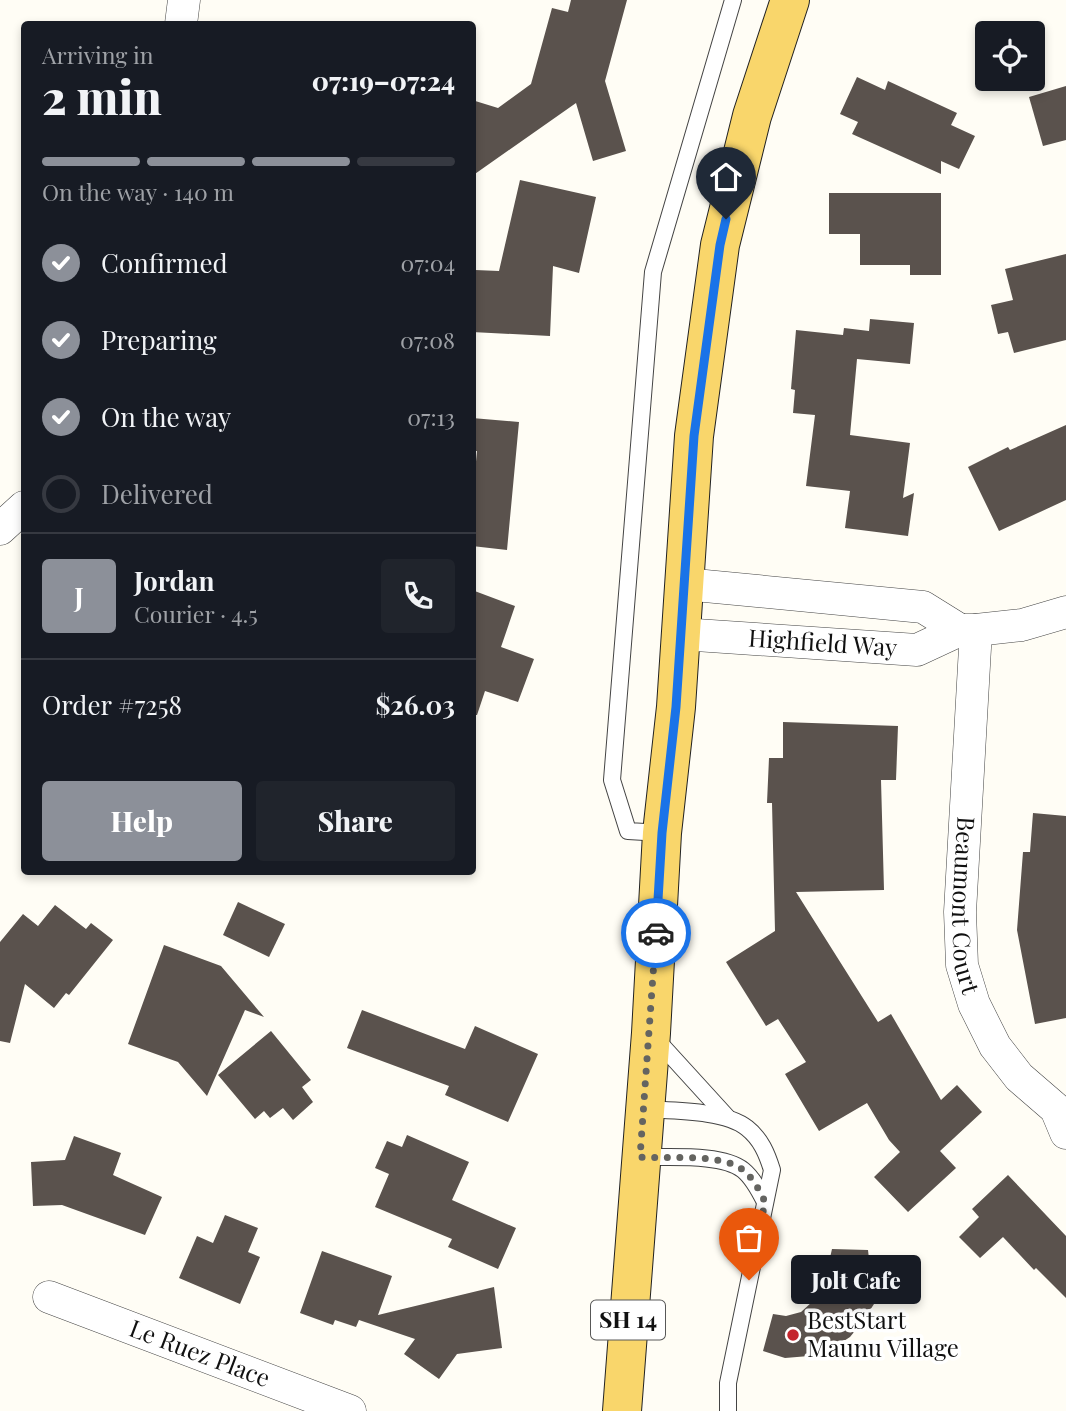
<!DOCTYPE html>
<html lang="en">
<head>
<meta charset="utf-8">
<style>
  :root { --surface:#171b24; --page:#20242c; --text:#f1f3f6; --muted:#9ea1a6; --line:#363941; --accent:#8c9099 }
  body { margin:0; font-family:"Playfair Display",serif; background:var(--page); color:var(--text); height:100vh; display:flex; flex-direction:column; font-size:26px; white-space:nowrap }
  * { box-sizing:border-box; margin:0 }
  p { font-size:23px; color:var(--muted) }
  .icon { flex:none; width:38px; height:38px; fill:none; stroke:currentColor; stroke-width:2; stroke-linecap:round; stroke-linejoin:round }
  .map { position:relative; flex:1; overflow:hidden }
  .sheet { position:absolute; left:21px; top:21px; width:455px; height:854px; display:flex; flex-direction:column; background:var(--surface); border-radius:7px; box-shadow:0 4px 10px #0003 }
  .sheet>* { flex:none }
  .tools { position:absolute; left:975px; top:21px; display:grid; gap:14px }
  .tools a { display:grid; place-items:center; width:70px; height:70px; border-radius:7px; background:var(--surface); box-shadow:0 4px 10px #0003; font-size:35px }
  .pin { position:absolute; display:grid; place-items:center; width:60px; height:60px; color:#fff; margin:-72px -30px; border-radius:50% 50% 50% 0; rotate:-45deg; box-shadow:0 0 7px #0007 }
  .pin .icon { rotate:45deg }
  .courier { position:absolute; display:grid; place-items:center; width:70px; height:70px; margin:-35px; border:5px solid #1a73e8; border-radius:50%; background:#fff; color:#222; box-shadow:0 2px 9px #0007 }
  .bubble { position:absolute; height:49px; border-radius:7px; background:var(--surface); box-shadow:0 4px 10px #0003; font-size:23px; font-weight:800; line-height:49px; text-align:center }
  .head em { font-style:normal; font-weight:800 }
  .head div { display:flex; flex-direction:column-reverse }
  .head { display:flex; align-items:center; justify-content:space-between; height:119px; padding:0 21px }
  h1 { font-size:46px; font-weight:800; line-height:52px }
  .bar { display:grid; grid-template-columns:repeat(4,1fr); gap:10px 7px; align-content:center; height:84px; padding:0 21px }
  .bar i { height:9px; border-radius:5px; background:var(--line) }
  .bar .current { background:var(--accent) }
  .bar p { grid-column:span 4 }
  .line { display:flex; align-items:center; gap:18px; padding:0 21px; border-top:2px solid var(--line) }
  .line div { flex:1 }
  .round { display:grid; place-items:center; flex:none; width:74px; height:74px; border-radius:7px; background:var(--page) }
  ol { padding:0 21px; list-style:none }
  li { display:flex; align-items:center; gap:21px; height:77px }
  li p { margin-inline-start:auto }
  li .icon { padding:7px; border-radius:50%; background:var(--accent); color:#fff; stroke-width:4 }
  li:last-child { color:var(--muted) }
  li i { width:38px; height:38px; border:4px solid var(--line); border-radius:50% }
  .action { display:flex; gap:14px; margin-top:auto; padding:14px 21px }
  .action a { flex:1; height:80px; border-radius:7px; background:var(--accent); color:#fff; font-size:28px; font-weight:800; line-height:80px; text-align:center }
  .action a+a { background:var(--page); color:var(--text) }
  .map>svg:first-child { display:block }
</style>
</head>
<body>
<div class="map">
<svg width="1066" height="1411" viewBox="0 0 1066 1411">
  <rect width="100%" height="100%" fill="#fffdf5"/>
  <g fill="#5a524d">
    <path d="M 571,0 L 627,0 L 605,81 L 626,151 L 593,161 L 576,103 L 472,176 L 472,100 L 498,108 L 531,84 L 552,8 L 568,12 Z"/>
    <path d="M 857,77 L 885,90 L 888,81 L 957,113 L 951,125 L 975,136 L 959,169 L 941,161 L 941,174 L 852,134 L 858,122 L 840,114 Z"/>
    <path d="M 1066,86 L 1066,140 L 1043,146 L 1029,97 Z"/>
    <path d="M 520,180 L 596,197 L 579,273 L 553,266 L 550,336 L 472,332 L 475,270 L 499,271 Z"/>
    <path d="M 829,193 L 941,193 L 941,275 L 910,275 L 910,265 L 860,265 L 860,234 L 829,234 Z"/>
    <path d="M 1066,254 L 1066,340 L 1014,353 L 1008,332 L 998,334 L 991,305 L 1013,300 L 1005,269 Z"/>
    <path d="M 870,319 L 914,323 L 910,364 L 857,359 L 850,435 L 910,443 L 903,498 L 914,493 L 908,536 L 845,528 L 850,491 L 806,486 L 815,415 L 793,413 L 795,390 L 791,389 L 796,330 L 843,335 L 844,328 L 869,331 Z"/>
    <path d="M 472,418 L 519,422 L 507,550 L 472,546 L 472,504 L 477,451 L 472,451 Z"/>
    <path d="M 1066,425 L 1066,500 L 999,531 L 968,467 L 1008,447 L 1010,450 Z"/>
    <path d="M 472,590 L 515,606 L 501,647 L 534,659 L 518,702 L 485,691 L 477,715 L 472,715 Z"/>
    <path d="M 783,722 L 898,726 L 896,780 L 881,780 L 884,890 L 796,892 L 878,1022 L 891,1014 L 941,1100 L 957,1085 L 982,1112 L 940,1151 L 956,1168 L 908,1212 L 874,1177 L 900,1152 L 889,1140 L 867,1103 L 819,1131 L 785,1074 L 806,1062 L 778,1019 L 766,1026 L 726,962 L 775,931 L 772,803 L 767,803 L 769,758 L 783,758 Z"/>
    <path d="M 1033,813 L 1066,816 L 1066,1018 L 1035,1024 L 1017,930 L 1023,852 L 1030,852 Z"/>
    <path d="M 238,902 L 285,924 L 269,957 L 223,935 Z"/>
    <path d="M 55,905 L 86,929 L 91,923 L 113,940 L 69,995 L 66,993 L 54,1008 L 25,984 L 10,1043 L 0,1041 L 0,942 L 23,914 L 38,926 Z"/>
    <path d="M 164,945 L 221,966 L 264,1017 L 245,1010 L 207,1096 L 178,1062 L 128,1044 Z"/>
    <path d="M 362,1010 L 465,1049 L 475,1026 L 538,1054 L 508,1122 L 445,1095 L 449,1086 L 347,1048 Z"/>
    <path d="M 271,1031 L 311,1080 L 302,1087 L 313,1102 L 293,1120 L 283,1108 L 270,1118 L 264,1111 L 255,1119 L 218,1075 Z"/>
    <path d="M 407,1135 L 469,1162 L 452,1200 L 516,1228 L 498,1269 L 448,1247 L 452,1239 L 375,1207 L 389,1174 L 375,1168 L 387,1141 L 402,1147 Z"/>
    <path d="M 74,1136 L 121,1153 L 113,1175 L 162,1197 L 145,1235 L 62,1205 L 33,1206 L 31,1162 L 65,1160 Z"/>
    <path d="M 1008,1175 L 1066,1236 L 1066,1298 L 1036,1268 L 1034,1270 L 1003,1237 L 980,1258 L 959,1237 L 979,1217 L 972,1209 Z"/>
    <path d="M 225,1215 L 258,1228 L 248,1252 L 260,1257 L 240,1304 L 179,1278 L 197,1236 L 213,1243 Z"/>
    <path d="M 832,1249 L 868,1250 L 870,1268 L 865,1301 L 874,1304 L 863,1321 L 850,1337 L 830,1350 L 809,1356 L 785,1358 L 763,1351 L 773,1314 L 786,1316 L 801,1312 L 812,1302 L 824,1284 Z"/>
    <path d="M 322,1251 L 392,1276 L 378,1315 L 494,1287 L 502,1348 L 457,1354 L 439,1379 L 404,1354 L 415,1339 L 359,1320 L 356,1327 L 335,1320 L 333,1325 L 300,1313 Z"/>
  </g>
  <g fill="none" stroke-linecap="round" stroke-linejoin="round">
    <g stroke="#444" stroke-width="18">
      <g id="service">
        <path d="M 662,833 L 628,831 L 612,780 L 653,272 L 733,0"/>
        <path d="M 655,1038 L 727,1117"/>
        <path d="M 644,1109 C 672,1111 725,1110 747,1128 C 761,1139 767,1154 772,1170 L 728,1383 L 728,1411"/>
        <path d="M 640,1157 C 668,1158 722,1153 743,1170 C 753,1178 760,1192 765,1202"/>
      </g>
    </g>
    <g stroke="#444" stroke-width="33">
      <g id="minor">
        <path d="M 181,24 L 184,0"/>
        <path d="M 0,529 L 24,507"/>
        <path d="M 684,584 L 923,607 L 960,630"/>
        <path id="s1" d="M 976,630 L 960,912 L 962,965 L 974,1004 L 995,1046 L 1019,1077 L 1056,1109 L 1066,1133"/>
        <path id="s2" d="M 681,634 L 917,650 L 960,630 L 976,630 L 1022,625 L 1066,612"/>
        <path id="s3" d="M 49,1297 L 350,1411"/>
      </g>
    </g>
    <g stroke="#222" stroke-width="40">
      <path id="primary" d="M 622,1411 L 651,1033 L 662,833 L 676,707 L 694,436 L 720,245 L 752,116 L 790,0"/>
    </g>
    <use href="#service" stroke="#fff" stroke-width="16"/>
    <use href="#minor" stroke="#fff" stroke-width="32"/>
    <use href="#primary" stroke="#f9d66b" stroke-width="38"/>
  </g>
  <g fill="none" stroke-linecap="round" stroke-linejoin="round">
    <path stroke="#646461" stroke-width="7" stroke-dasharray="0 12.6" d="M 656,933 L 640,1157 C 668,1159 722,1153 743,1170 C 753,1178 760,1191 765,1202 L 749,1280"/>
    <path stroke="#1a73e8" stroke-width="9" d="M 656,933 L 662,833 L 676,707 L 694,436 L 720,245 L 726,219"/>
  </g>
  <circle fill="#c4262e" stroke="#fff" stroke-width="2.5" cx="793" cy="1335" r="7"/>
  <g text-anchor="middle" stroke-width="7" stroke-linejoin="round" paint-order="stroke">
    <rect fill="#fff" stroke="#585858" stroke-width="2" x="591" y="1300.5" width="74" height="39" rx="5"/>
    <g font-size="23" font-weight="bold" fill="#111">
      <text x="628" y="1328">SH 14</text>
    </g>
    <g font-size="24" fill="#111" stroke="#fff">
      <text dy="8" stroke="none"><textPath href="#s2" startOffset="142">Highfield Way</textPath></text>
      <text dy="8" stroke="none"><textPath href="#s1" startOffset="276">Beaumont Court</textPath></text>
      <text dy="8" stroke="none"><textPath href="#s3" startOffset="161">Le Ruez Place</textPath></text>
    </g>
    <g font-size="24" fill="#111" stroke="#fff" text-anchor="start">
      <text x="807" y="1329">BestStart<tspan x="807" dy="28">Maunu Village</tspan></text>
    </g>
  </g>
</svg>
<div class="tools">
<a><svg class="icon" aria-label="locate" viewBox="0 0 24 24"><circle cx="12" cy="12" r="6"/><path d="M12 2v4M12 18v4M2 12h4M18 12h4"/></svg></a>
</div>
<div class="pin" style="left:749px;top:1280px;background:#ea580c"><svg class="icon" aria-label="bag" viewBox="0 0 24 24"><path d="M5 8h14l-1 12H6zM9 8a3 3 0 0 1 6 0"/></svg></div>
<div class="pin" style="left:726px;top:219px;background:#1f2937"><svg class="icon" aria-label="home" viewBox="0 0 24 24"><path d="M3 11l9-7 9 7M6 9v11h12V9"/></svg></div>
<div class="courier" style="left:656px;top:933px"><svg class="icon" aria-label="car" viewBox="0 0 24 24"><path d="M5 17H2v-5l4-1 3-4h7l3 4 3 1v5h-3M9 17h6M6 11h13"/><circle cx="7" cy="17" r="2"/><circle cx="17" cy="17" r="2"/></svg></div>
<div class="bubble" style="left:791px;top:1255px;width:130px">Jolt Cafe</div>
<section class="sheet">
<div class="head"><div><h1>2 min</h1><p>Arriving in</p></div><em>07:19–07:24</em></div>
<div class="bar"><i class="current"></i><i class="current"></i><i class="current"></i><i></i><p>On the way · 140 m</p></div>
<ol>
<li><svg class="icon" aria-label="check" viewBox="0 0 24 24"><path d="M5 12l5 5 9-10"/></svg>Confirmed<p>07:04</p></li>
<li><svg class="icon" aria-label="check" viewBox="0 0 24 24"><path d="M5 12l5 5 9-10"/></svg>Preparing<p>07:08</p></li>
<li><svg class="icon" aria-label="check" viewBox="0 0 24 24"><path d="M5 12l5 5 9-10"/></svg>On the way<p>07:13</p></li>
<li><i></i>Delivered</li>
</ol>
<div class="line" style="height:126px"><b class="round" style="background:var(--accent);color:#fff">J</b><div><b>Jordan</b><p>Courier · 4.5</p></div><a class="round"><svg class="icon" aria-label="phone" viewBox="0 0 24 24"><path d="M5 4h4l2 5-3 2q2 4 5 5l2-3 5 2v4C11 20 4 13 5 4z"/></svg></a></div>
<div class="line" style="height:91px"><div>Order #7258</div><b>$26.03</b></div>
<div class="action"><a>Help</a><a>Share</a></div>
</section>
</div>
</body>
</html>
